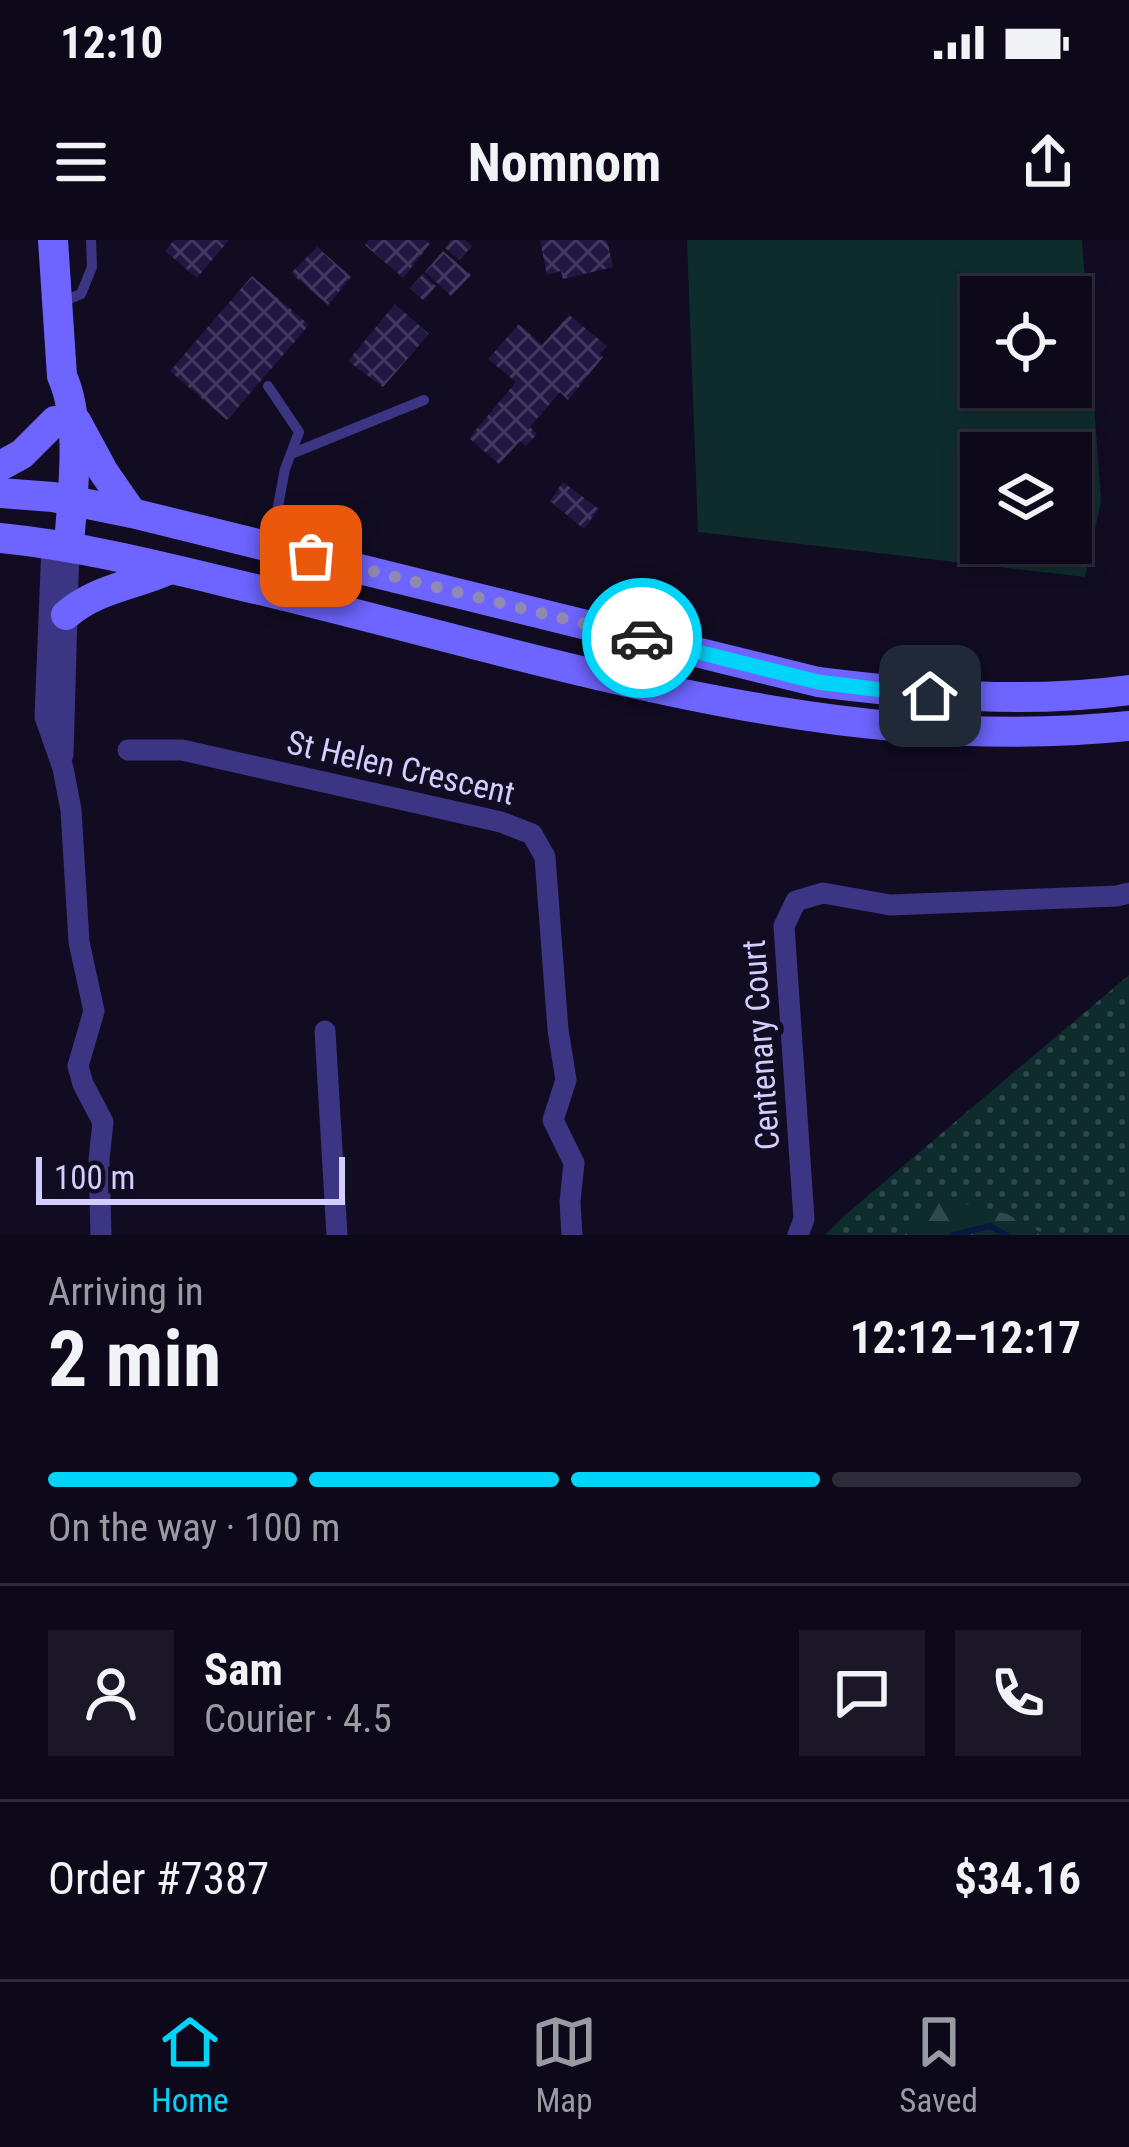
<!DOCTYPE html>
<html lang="en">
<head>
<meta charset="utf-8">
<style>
  :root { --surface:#0d091a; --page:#1b1727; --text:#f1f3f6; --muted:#9a9aa2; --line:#2d2a39; --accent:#00d4f8 }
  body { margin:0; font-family:"Roboto Condensed",sans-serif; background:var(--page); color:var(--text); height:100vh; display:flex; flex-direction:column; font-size:45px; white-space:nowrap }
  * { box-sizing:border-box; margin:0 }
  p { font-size:39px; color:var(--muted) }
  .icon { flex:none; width:66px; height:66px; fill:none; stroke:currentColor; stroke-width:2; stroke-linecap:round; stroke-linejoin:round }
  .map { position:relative; height:995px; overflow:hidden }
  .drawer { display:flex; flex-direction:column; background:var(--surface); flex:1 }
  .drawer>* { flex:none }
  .buttons { position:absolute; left:960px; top:36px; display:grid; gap:24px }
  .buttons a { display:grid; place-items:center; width:132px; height:132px; border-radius:0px; background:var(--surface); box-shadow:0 6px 18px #0003,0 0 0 3px var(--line); font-size:60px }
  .scale { position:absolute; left:36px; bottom:30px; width:309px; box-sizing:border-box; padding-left:12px; border:6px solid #d4cdff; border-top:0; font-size:33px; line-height:42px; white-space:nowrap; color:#d4cdff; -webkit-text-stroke:9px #110c22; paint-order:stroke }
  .pin { position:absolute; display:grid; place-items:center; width:102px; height:102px; color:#fff; margin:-51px; border-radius:24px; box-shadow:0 6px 18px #0006 }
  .courier { position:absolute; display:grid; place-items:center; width:120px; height:120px; margin:-60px; border:9px solid #00d4f8; border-radius:50%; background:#fff; color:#222; box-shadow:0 3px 15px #0007 }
  .overview em { font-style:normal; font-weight:700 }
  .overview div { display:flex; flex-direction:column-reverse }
  .overview { display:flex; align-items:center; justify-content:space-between; height:204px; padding:0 48px }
  h1 { font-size:78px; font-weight:700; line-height:90px }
  .bar { display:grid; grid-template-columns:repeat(4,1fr); gap:18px 12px; align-content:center; height:144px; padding:0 48px }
  .bar i { height:15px; border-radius:9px; background:var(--line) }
  .bar .selected { background:var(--accent) }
  .bar p { grid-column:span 4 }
  .line { display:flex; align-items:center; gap:30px; padding:0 48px; border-top:3px solid var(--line) }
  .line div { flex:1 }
  .round { display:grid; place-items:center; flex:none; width:126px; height:126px; border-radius:0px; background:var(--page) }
  .status { display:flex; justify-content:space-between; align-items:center; height:84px; padding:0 60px; background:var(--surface); direction:ltr }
  .status svg { height:33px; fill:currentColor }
  header { display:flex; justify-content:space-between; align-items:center; height:156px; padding:0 48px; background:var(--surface); font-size:54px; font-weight:700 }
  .menu { display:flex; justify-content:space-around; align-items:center; height:168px; border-top:3px solid var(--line); background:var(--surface); font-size:33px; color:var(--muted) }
  .menu a { display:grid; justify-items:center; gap:6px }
  .menu .selected { color:var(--accent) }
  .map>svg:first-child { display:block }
</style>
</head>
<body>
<div class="status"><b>12:10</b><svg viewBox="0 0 49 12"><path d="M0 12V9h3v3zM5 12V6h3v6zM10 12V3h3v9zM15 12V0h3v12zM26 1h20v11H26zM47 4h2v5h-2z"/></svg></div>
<header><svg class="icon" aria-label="menu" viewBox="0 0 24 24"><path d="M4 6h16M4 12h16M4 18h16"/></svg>Nomnom<svg class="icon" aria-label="share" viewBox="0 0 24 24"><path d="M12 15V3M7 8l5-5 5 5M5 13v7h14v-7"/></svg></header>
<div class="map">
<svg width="1129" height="995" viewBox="0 0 1129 995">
  <defs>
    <pattern id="green-dots" width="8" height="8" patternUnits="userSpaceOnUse" patternTransform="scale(3)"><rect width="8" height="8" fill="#0f2c2c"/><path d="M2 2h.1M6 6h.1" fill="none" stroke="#31494c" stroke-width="1.8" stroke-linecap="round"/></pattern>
    <pattern id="forest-firs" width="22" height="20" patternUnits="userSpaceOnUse" patternTransform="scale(3)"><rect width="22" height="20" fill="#0f2c2c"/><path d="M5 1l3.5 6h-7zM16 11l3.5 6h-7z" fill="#31494c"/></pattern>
    <pattern id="building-cross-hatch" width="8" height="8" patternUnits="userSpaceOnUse" patternTransform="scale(3)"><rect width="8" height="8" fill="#221743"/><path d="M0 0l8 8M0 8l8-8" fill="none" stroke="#41385f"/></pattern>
  </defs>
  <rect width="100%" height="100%" fill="#110c22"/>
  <path fill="url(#green-dots)" d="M 1129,735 L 1129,995 L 825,995 L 844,976 Z"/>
  <path fill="url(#forest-firs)" d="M 940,958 L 1007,974 L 1046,995 L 899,995 Z"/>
  <path fill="#0f2c2c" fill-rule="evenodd" d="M 687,0 L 1082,0 L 1101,261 L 1085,337 L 698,292 ZM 981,57 L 1071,57 L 1071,147 L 981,147 ZM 981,213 L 1071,213 L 1071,303 L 981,303 Z"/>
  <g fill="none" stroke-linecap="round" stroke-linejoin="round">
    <path stroke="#071940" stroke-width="6" d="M 953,995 L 990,986 L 1006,995"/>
  </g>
  <g fill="url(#building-cross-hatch)">
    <path d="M 174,0 L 229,0 L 197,38 L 165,11 Z"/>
    <path d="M 369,0 L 425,0 L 430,4 L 403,38 L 365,5 Z"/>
    <path d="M 451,0 L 465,0 L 472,6 L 459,20 L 445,8 Z"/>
    <path d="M 540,0 L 607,0 L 613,27 L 563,39 L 561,31 L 547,35 Z"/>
    <path d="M 317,7 L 351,37 L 328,65 L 291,33 Z"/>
    <path d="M 443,11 L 471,35 L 451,56 L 425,32 Z"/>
    <path d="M 423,34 L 436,46 L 424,61 L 410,48 Z"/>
    <path d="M 252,36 L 309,85 L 227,180 L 170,131 Z"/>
    <path d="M 395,64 L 429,94 L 383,147 L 348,121 Z"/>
    <path d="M 569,75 L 607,106 L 600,114 L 603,117 L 568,160 L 560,152 L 530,187 L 537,194 L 526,206 L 520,201 L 499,224 L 469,198 L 516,142 L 488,119 L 519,84 L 542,105 Z"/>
    <path d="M 563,242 L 599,269 L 584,289 L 550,261 Z"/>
  </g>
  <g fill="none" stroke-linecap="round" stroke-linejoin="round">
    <g stroke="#3b3583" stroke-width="10">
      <path d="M 59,63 L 81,54 L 92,27 L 91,0"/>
      <path d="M 268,146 L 299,192 L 285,229 L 271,303"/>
      <path d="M 291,214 L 424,160"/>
    </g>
    <g stroke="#3b3583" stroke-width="21">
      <path d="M 52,304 L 45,477 L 63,528 L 71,570 L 79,702 L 94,771 L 78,826 L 83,844 L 103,882 L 99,920 L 101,995"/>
      <path d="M 128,510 L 182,510 L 501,582 L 532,594 L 545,617 L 558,790 L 566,840 L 553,880 L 574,923 L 570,962 L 572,995"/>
      <path d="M 63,515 L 69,306"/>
      <path d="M 325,791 L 337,995"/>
      <path d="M 798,995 L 804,979 L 784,686 L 796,661 L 823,653 L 890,665 L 1117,656 L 1129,653"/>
    </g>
    <g stroke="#6e64ff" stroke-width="30">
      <path d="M 53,0 L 62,136 C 83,182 72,256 69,306"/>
      <path d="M 76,181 L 103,231 L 132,273"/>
      <path d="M 0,226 L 22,214 L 55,181"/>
      <path d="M 0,253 L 53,257 L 132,273 L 818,442 C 922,455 1025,464 1129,450"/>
      <path d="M 0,298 C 91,307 179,331 268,352 C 550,420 836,517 1129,486"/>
      <path d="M 66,375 C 97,348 133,346 170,329"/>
    </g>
  </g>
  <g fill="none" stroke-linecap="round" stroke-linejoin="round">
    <path stroke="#9089b2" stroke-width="12" stroke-dasharray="0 21.6" d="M 311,316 L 642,398"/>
    <path stroke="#00d4f8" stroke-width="15" d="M 642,398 L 818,442 L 930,456"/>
  </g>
  <g text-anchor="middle" stroke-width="12" stroke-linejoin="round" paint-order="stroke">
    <g font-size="33" fill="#d4cdff" stroke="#110c22">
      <text transform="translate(401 527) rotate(13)" y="12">St Helen Crescent</text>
      <text transform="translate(760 805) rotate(-94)" y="12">Centenary Court</text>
    </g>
  </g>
</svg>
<div class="buttons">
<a><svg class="icon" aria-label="locate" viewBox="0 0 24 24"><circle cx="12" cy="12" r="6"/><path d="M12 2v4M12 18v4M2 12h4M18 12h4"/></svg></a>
<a><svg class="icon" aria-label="layers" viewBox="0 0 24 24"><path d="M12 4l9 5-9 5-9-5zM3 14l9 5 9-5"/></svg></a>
</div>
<div class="scale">100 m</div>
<div class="pin" style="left:311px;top:316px;background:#ea580c"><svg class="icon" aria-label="bag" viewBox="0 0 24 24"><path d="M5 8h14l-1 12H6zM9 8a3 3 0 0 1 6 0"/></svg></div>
<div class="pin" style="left:930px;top:456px;background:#1f2937"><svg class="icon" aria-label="home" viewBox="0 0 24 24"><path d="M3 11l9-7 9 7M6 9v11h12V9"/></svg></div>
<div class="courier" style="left:642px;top:398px"><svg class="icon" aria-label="car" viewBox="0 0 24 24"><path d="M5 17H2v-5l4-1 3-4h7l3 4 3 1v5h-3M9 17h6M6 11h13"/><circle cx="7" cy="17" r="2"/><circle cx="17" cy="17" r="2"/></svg></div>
</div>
<section class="drawer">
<div class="overview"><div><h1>2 min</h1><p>Arriving in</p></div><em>12:12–12:17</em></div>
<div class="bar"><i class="selected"></i><i class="selected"></i><i class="selected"></i><i></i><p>On the way · 100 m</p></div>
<div class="line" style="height:216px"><a class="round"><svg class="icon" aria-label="person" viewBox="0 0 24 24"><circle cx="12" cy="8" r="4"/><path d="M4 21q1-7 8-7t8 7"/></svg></a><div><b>Sam</b><p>Courier · 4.5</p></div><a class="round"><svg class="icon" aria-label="chat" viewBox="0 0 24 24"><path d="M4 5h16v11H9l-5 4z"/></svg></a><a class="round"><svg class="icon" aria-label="phone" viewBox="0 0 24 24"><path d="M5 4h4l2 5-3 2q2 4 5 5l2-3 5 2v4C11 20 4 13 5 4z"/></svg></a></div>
<div class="line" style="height:156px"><div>Order #7387</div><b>$34.16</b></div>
</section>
<nav class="menu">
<a class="selected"><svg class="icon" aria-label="home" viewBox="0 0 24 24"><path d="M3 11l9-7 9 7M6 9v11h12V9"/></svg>Home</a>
<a><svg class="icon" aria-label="map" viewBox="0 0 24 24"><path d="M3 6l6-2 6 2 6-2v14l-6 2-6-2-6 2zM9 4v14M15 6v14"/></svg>Map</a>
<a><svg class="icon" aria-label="saved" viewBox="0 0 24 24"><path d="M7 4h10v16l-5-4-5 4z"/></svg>Saved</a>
</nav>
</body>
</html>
